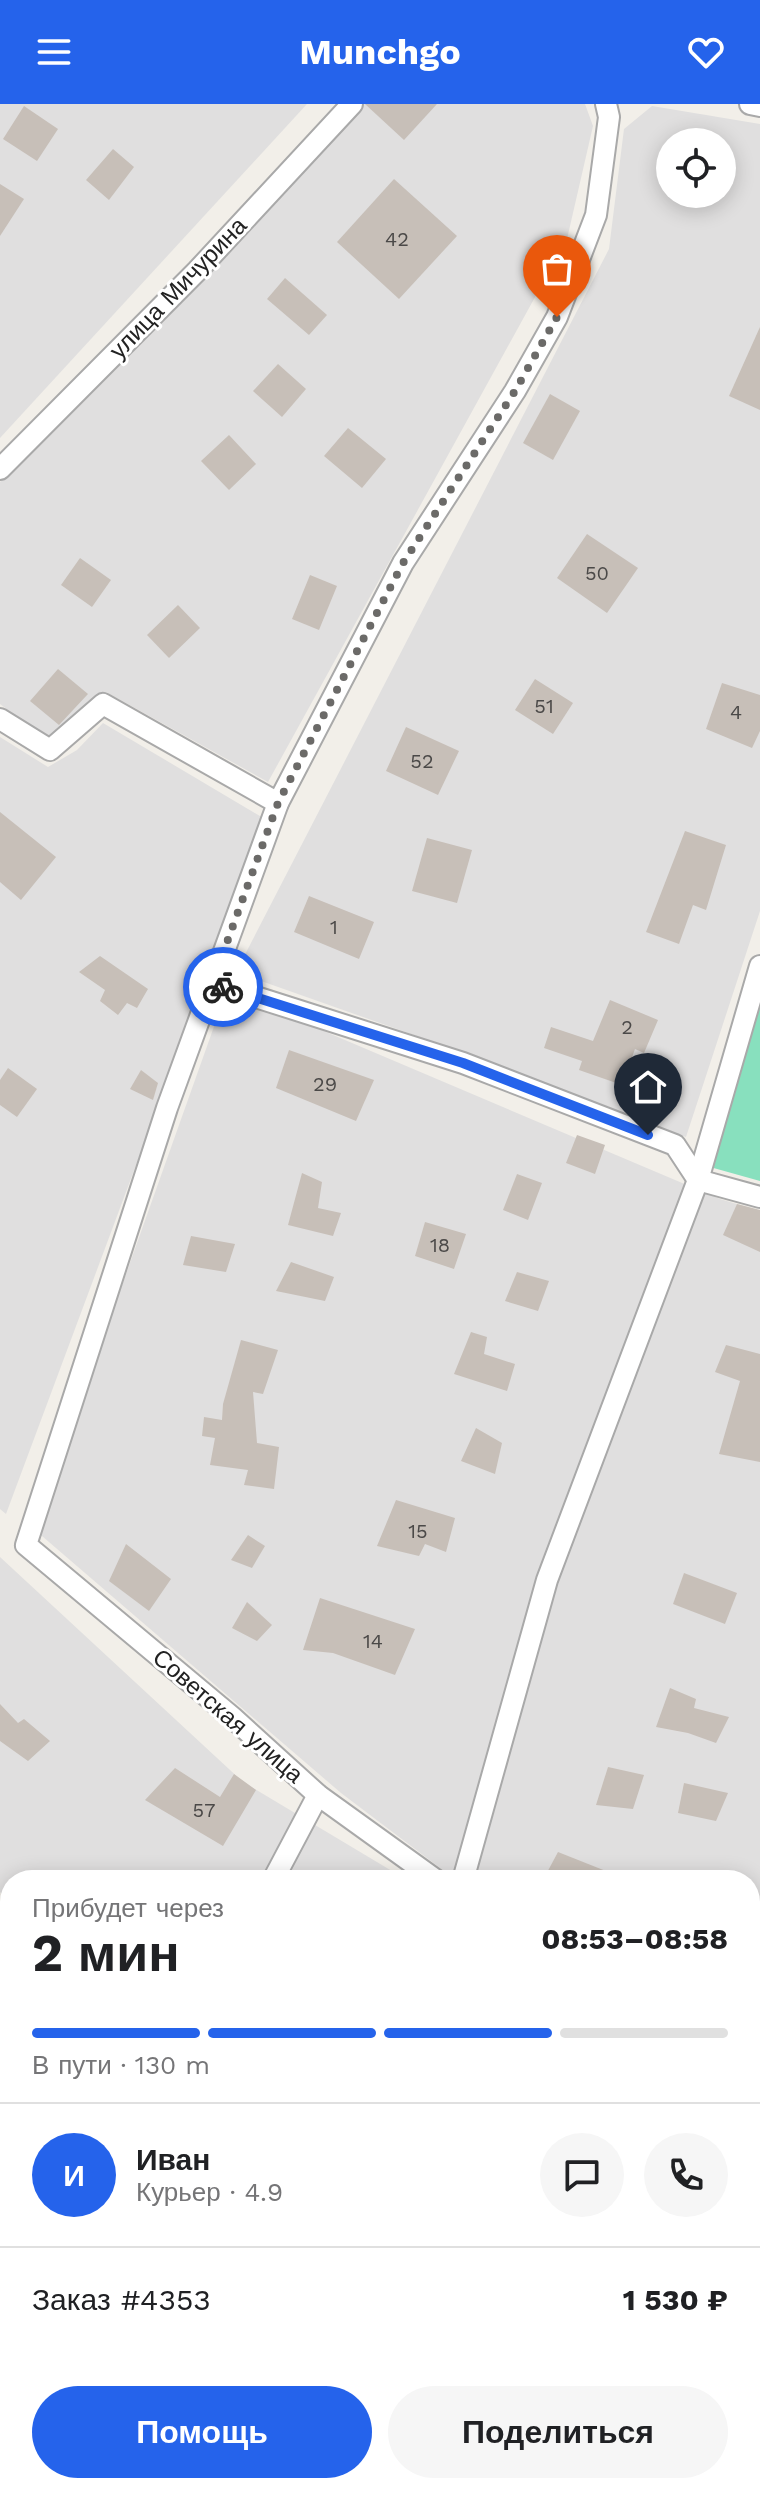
<!DOCTYPE html>
<html lang="ru">
<head>
<meta charset="utf-8">
<style>
  :root { --surface:#fff; --page:#f6f6f6; --text:#202124; --muted:#757577; --line:#e0e0e0; --accent:#2563eb }
  body { margin:0; font-family:"Work Sans",sans-serif; background:var(--page); color:var(--text); height:100vh; display:flex; flex-direction:column; font-size:30px; white-space:nowrap }
  * { box-sizing:border-box; margin:0 }
  p { font-size:26px; color:var(--muted) }
  .icon { flex:none; width:44px; height:44px; fill:none; stroke:currentColor; stroke-width:2; stroke-linecap:round; stroke-linejoin:round }
  .map { position:relative; flex:1; overflow:hidden }
  .details { position:absolute; left:0px; top:1766px; width:760px; height:624px; display:flex; flex-direction:column; background:var(--surface); border-radius:32px 32px 0 0; box-shadow:0 4px 20px #0003 }
  .details>* { flex:none }
  .controls { position:absolute; left:656px; top:24px; display:grid; gap:16px }
  .controls a { display:grid; place-items:center; width:80px; height:80px; border-radius:50%; background:var(--surface); box-shadow:0 4px 20px #0003; font-size:40px }
  .pin { position:absolute; display:grid; place-items:center; width:68px; height:68px; color:#fff; margin:-82px -34px; border-radius:50% 50% 50% 0; rotate:-45deg; box-shadow:0 0 8px #0007 }
  .pin .icon { rotate:45deg }
  .courier { position:absolute; display:grid; place-items:center; width:80px; height:80px; margin:-40px; border:6px solid #2563eb; border-radius:50%; background:#fff; color:#222; box-shadow:0 2px 10px #0007 }
  .summary em { font-style:normal; font-weight:700 }
  .summary div { display:flex; flex-direction:column-reverse }
  .summary { display:flex; align-items:center; justify-content:space-between; height:136px; padding:0 32px }
  h1 { font-size:52px; font-weight:700; line-height:60px }
  .bar { display:grid; grid-template-columns:repeat(4,1fr); gap:12px 8px; align-content:center; height:96px; padding:0 32px }
  .bar i { height:10px; border-radius:6px; background:var(--line) }
  .bar .active { background:var(--accent) }
  .bar p { grid-column:span 4 }
  .line { display:flex; align-items:center; gap:20px; padding:0 32px; border-top:2px solid var(--line) }
  .line div { flex:1 }
  .round { display:grid; place-items:center; flex:none; width:84px; height:84px; border-radius:42px; background:var(--page) }
  .button { display:flex; gap:16px; margin-top:auto; padding:16px 32px }
  .button a { flex:1; height:92px; border-radius:48px; background:var(--accent); color:#fff; font-size:32px; font-weight:700; line-height:92px; text-align:center }
  .button a+a { background:var(--page); color:var(--text) }
  header { display:flex; justify-content:space-between; align-items:center; height:104px; padding:0 32px; background:var(--accent); color:#fff; font-size:36px; font-weight:700 }
  .map>svg:first-child { display:block }
</style>
</head>
<body>
<header><svg class="icon" aria-label="menu" viewBox="0 0 24 24"><path d="M4 6h16M4 12h16M4 18h16"/></svg>Munchgo<svg class="icon" aria-label="heart" viewBox="0 0 24 24"><path d="M12 20l-8-8c-3-5 5-10 8-4 3-6 11-1 8 4z"/></svg></header>
<div class="map">
<svg width="760" height="2390" viewBox="0 0 760 2390">
  <rect width="100%" height="100%" fill="#f2efe9"/>
  <g fill="#e0dfdf" fill-rule="evenodd">
    <path d="M 0,0 L 307,0 L 0,334 Z"/>
    <path d="M 364,0 L 585,0 L 593,22 L 567,135 L 268,678 L 106,588 L 82,603 L 50,632 L 20,615 L 0,600 L 0,378 Z"/>
    <path d="M 652,2 L 760,20 L 760,807 L 686,1033 L 476,953 L 236,868 L 609,145 L 624,25 ZM 670,38 L 722,38 L 722,90 L 670,90 Z"/>
    <path d="M 103,619 L 265,715 L 6,1410 L 0,1405 L 0,633 L 48,663 L 77,646 Z"/>
    <path d="M 227,886 L 720,1095 L 760,1107 L 760,1933 L 750,1929 L 750,1776 L 456,1776 L 341,1689 L 35,1426 Z"/>
    <path d="M 0,1453 L 243,1678 L 407,1776 L 10,1776 L 10,1797 L 0,1788 Z"/>
    <path d="M 0,1844 L 10,1850 L 10,2380 L 728,2380 L 712,2390 L 0,2390 Z"/>
    <path d="M 750,1975 L 760,1980 L 760,2145 L 750,2141 Z"/>
    <path d="M 750,2199 L 760,2203 L 760,2331 L 750,2325 Z"/>
  </g>
  <path fill="#88e0be" d="M 760,903 L 760,1077 L 710,1063 Z"/>
  <g fill="#c7bfb8">
    <path d="M 365,0 L 437,0 L 404,36 Z"/>
    <path d="M 24,2 L 58,25 L 37,57 L 3,35 Z"/>
    <path d="M 113,45 L 134,63 L 109,96 L 86,76 Z"/>
    <path d="M 394,75 L 457,132 L 399,195 L 337,138 Z"/>
    <path d="M 0,80 L 24,95 L 0,132 Z"/>
    <path d="M 285,174 L 327,211 L 309,231 L 267,195 Z"/>
    <path d="M 760,223 L 760,306 L 729,292 Z"/>
    <path d="M 278,260 L 306,285 L 282,313 L 253,287 Z"/>
    <path d="M 550,290 L 580,307 L 553,356 L 523,339 Z"/>
    <path d="M 348,324 L 386,355 L 362,384 L 324,352 Z"/>
    <path d="M 229,331 L 256,360 L 229,386 L 201,357 Z"/>
    <path d="M 587,430 L 638,464 L 607,509 L 557,474 Z"/>
    <path d="M 80,454 L 111,476 L 92,503 L 61,481 Z"/>
    <path d="M 310,471 L 337,482 L 319,526 L 292,515 Z"/>
    <path d="M 178,501 L 200,524 L 169,554 L 147,531 Z"/>
    <path d="M 58,565 L 88,590 L 59,621 L 30,597 Z"/>
    <path d="M 535,575 L 573,599 L 553,630 L 515,606 Z"/>
    <path d="M 722,579 L 760,591 L 760,627 L 752,644 L 706,625 Z"/>
    <path d="M 406,623 L 459,647 L 438,691 L 386,667 Z"/>
    <path d="M 0,708 L 56,753 L 21,796 L 0,778 Z"/>
    <path d="M 685,727 L 726,741 L 706,806 L 693,801 L 679,840 L 646,828 Z"/>
    <path d="M 427,734 L 472,746 L 457,799 L 412,787 Z"/>
    <path d="M 309,792 L 374,818 L 359,855 L 294,828 Z"/>
    <path d="M 100,852 L 148,885 L 137,904 L 127,899 L 118,911 L 100,897 L 105,886 L 79,868 Z"/>
    <path d="M 610,896 L 658,916 L 644,949 L 635,945 L 622,981 L 579,966 L 582,957 L 544,944 L 551,923 L 593,937 Z"/>
    <path d="M 289,946 L 374,976 L 356,1017 L 276,984 Z"/>
    <path d="M 8,964 L 37,985 L 17,1013 L 0,1001 L 0,976 Z"/>
    <path d="M 141,966 L 158,979 L 153,996 L 130,985 Z"/>
    <path d="M 577,1031 L 605,1041 L 595,1070 L 566,1059 Z"/>
    <path d="M 302,1069 L 322,1078 L 318,1104 L 341,1109 L 333,1132 L 288,1121 Z"/>
    <path d="M 517,1070 L 542,1079 L 528,1116 L 503,1106 Z"/>
    <path d="M 737,1100 L 760,1106 L 760,1148 L 723,1131 Z"/>
    <path d="M 425,1118 L 466,1130 L 454,1165 L 415,1152 Z"/>
    <path d="M 191,1132 L 235,1140 L 226,1168 L 183,1161 Z"/>
    <path d="M 291,1158 L 334,1173 L 325,1197 L 276,1187 Z"/>
    <path d="M 517,1168 L 549,1177 L 538,1207 L 505,1197 Z"/>
    <path d="M 471,1228 L 487,1233 L 484,1250 L 515,1260 L 507,1287 L 454,1270 Z"/>
    <path d="M 241,1236 L 278,1246 L 263,1290 L 253,1288 L 257,1339 L 279,1343 L 274,1385 L 244,1381 L 248,1366 L 210,1361 L 215,1334 L 202,1332 L 204,1313 L 222,1316 L 223,1300 Z"/>
    <path d="M 726,1241 L 760,1250 L 760,1358 L 719,1350 L 740,1277 L 715,1268 Z"/>
    <path d="M 476,1324 L 502,1339 L 495,1370 L 461,1357 Z"/>
    <path d="M 396,1396 L 455,1414 L 446,1448 L 425,1440 L 419,1452 L 377,1442 Z"/>
    <path d="M 248,1431 L 265,1442 L 252,1464 L 231,1456 Z"/>
    <path d="M 126,1440 L 171,1475 L 149,1507 L 109,1477 Z"/>
    <path d="M 684,1469 L 737,1489 L 725,1520 L 673,1500 Z"/>
    <path d="M 320,1494 L 415,1525 L 395,1571 L 333,1549 L 303,1546 Z"/>
    <path d="M 247,1498 L 272,1521 L 257,1537 L 232,1524 Z"/>
    <path d="M 670,1584 L 696,1595 L 694,1604 L 729,1613 L 716,1639 L 688,1629 L 656,1623 Z"/>
    <path d="M 0,1600 L 18,1619 L 24,1615 L 50,1637 L 28,1657 L 0,1637 Z"/>
    <path d="M 608,1663 L 644,1671 L 633,1705 L 596,1701 Z"/>
    <path d="M 175,1664 L 220,1693 L 234,1670 L 256,1686 L 223,1742 L 145,1696 Z"/>
    <path d="M 684,1679 L 728,1689 L 716,1717 L 678,1709 Z"/>
    <path d="M 558,1748 L 626,1775 L 626,1776 L 543,1776 Z"/>
  </g>
  <g fill="none" stroke-linecap="round" stroke-linejoin="round">
    <g stroke="#a9a9a9" stroke-width="24">
      <g id="minor">
        <path d="M 750,0 L 760,2"/>
        <path d="M 0,365 L 197,167 L 352,0"/>
        <path d="M 0,615 L 50,646 L 103,600 L 278,699"/>
        <path d="M 212,879 L 463,959 L 675,1041 L 698,1076 L 760,1093"/>
        <path d="M 273,1776 L 318,1691"/>
        <path d="M 436,1776 L 318,1691 L 232,1613 L 26,1441 L 167,1004 L 278,699 L 403,459 L 515,287 L 557,213 L 596,111 L 609,13 L 606,0"/>
        <path d="M 463,1776 L 547,1476 L 698,1076 L 760,862"/>
        <path d="M 750,1948 L 760,1953"/>
        <path d="M 0,1956 L 10,1939"/>
        <path d="M 0,2271 L 10,2280"/>
        <path d="M 750,2354 L 760,2365"/>
        <path d="M 98,2380 L 107,2390"/>
      </g>
    </g>
    <g stroke="#707d05" stroke-width="32">
      <g id="secondary">
        <path d="M 0,1818 L 10,1826"/>
        <path d="M 750,2170 L 760,2174"/>
      </g>
    </g>
    <use href="#minor" stroke="#fff" stroke-width="20"/>
    <use href="#secondary" stroke="#f7fabf" stroke-width="28"/>
  </g>
  <g fill="none" stroke-linecap="round" stroke-linejoin="round">
    <path stroke="#6b6a68" stroke-width="8" stroke-dasharray="0 14.4" d="M 223,883 L 212,879 L 278,699 L 403,459 L 515,287 L 557,213"/>
    <path stroke="#2563eb" stroke-width="10" d="M 223,883 L 463,959 L 648,1031"/>
  </g>
  <g text-anchor="middle" stroke-width="6" stroke-linejoin="round" paint-order="stroke">
    <g font-size="20" fill="#4b4948">
      <text x="397" y="142">42</text>
      <text x="597" y="476">50</text>
      <text x="544" y="609">51</text>
      <text x="736" y="615">4</text>
      <text x="422" y="664">52</text>
      <text x="334" y="830">1</text>
      <text x="627" y="930">2</text>
      <text x="325" y="987">29</text>
      <text x="440" y="1148">18</text>
      <text x="418" y="1434">15</text>
      <text x="373" y="1544">14</text>
      <text x="204" y="1713">57</text>
    </g>
    <g font-size="24" fill="#222" stroke="#fff">
      <text transform="translate(178 184) rotate(-46)" y="8">улица Мичурина</text>
      <text transform="translate(228 1612) rotate(41)" y="8">Советская улица</text>
    </g>
  </g>
</svg>
<div class="controls">
<a><svg class="icon" aria-label="locate" viewBox="0 0 24 24"><circle cx="12" cy="12" r="6"/><path d="M12 2v4M12 18v4M2 12h4M18 12h4"/></svg></a>
</div>
<div class="pin" style="left:557px;top:213px;background:#ea580c"><svg class="icon" aria-label="bag" viewBox="0 0 24 24"><path d="M5 8h14l-1 12H6zM9 8a3 3 0 0 1 6 0"/></svg></div>
<div class="pin" style="left:648px;top:1031px;background:#1f2937"><svg class="icon" aria-label="home" viewBox="0 0 24 24"><path d="M3 11l9-7 9 7M6 9v11h12V9"/></svg></div>
<div class="courier" style="left:223px;top:883px"><svg class="icon" aria-label="bike" viewBox="0 0 24 24"><circle cx="6" cy="16" r="4"/><circle cx="18" cy="16" r="4"/><path d="M6 16l4-8h5l3 8M10 8l3 8H6M13 5h3"/></svg></div>
<section class="details">
<div class="summary"><div><h1>2 мин</h1><p>Прибудет через</p></div><em>08:53–08:58</em></div>
<div class="bar"><i class="active"></i><i class="active"></i><i class="active"></i><i></i><p>В пути · 130 m</p></div>
<div class="line" style="height:144px"><b class="round" style="background:var(--accent);color:#fff">И</b><div><b>Иван</b><p>Курьер · 4.9</p></div><a class="round"><svg class="icon" aria-label="chat" viewBox="0 0 24 24"><path d="M4 5h16v11H9l-5 4z"/></svg></a><a class="round"><svg class="icon" aria-label="phone" viewBox="0 0 24 24"><path d="M5 4h4l2 5-3 2q2 4 5 5l2-3 5 2v4C11 20 4 13 5 4z"/></svg></a></div>
<div class="line" style="height:104px"><div>Заказ #4353</div><b>1 530 ₽</b></div>
<div class="button"><a>Помощь</a><a>Поделиться</a></div>
</section>
</div>
</body>
</html>
